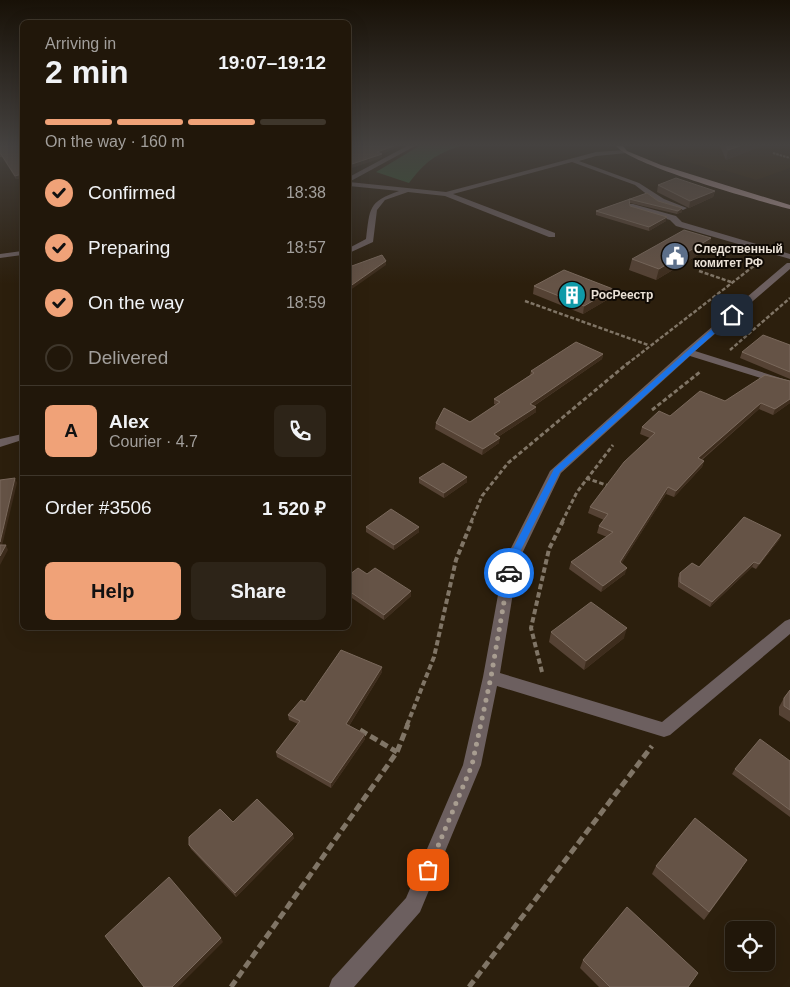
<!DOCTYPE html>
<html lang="en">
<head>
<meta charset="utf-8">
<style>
  :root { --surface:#21170a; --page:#2d2418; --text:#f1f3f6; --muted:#a29f9c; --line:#3e362b; --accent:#f0a278 }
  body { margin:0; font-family:Arial,sans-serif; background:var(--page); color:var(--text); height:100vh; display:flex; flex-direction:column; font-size:19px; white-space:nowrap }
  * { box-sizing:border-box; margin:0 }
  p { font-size:16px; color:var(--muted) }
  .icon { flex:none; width:28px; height:28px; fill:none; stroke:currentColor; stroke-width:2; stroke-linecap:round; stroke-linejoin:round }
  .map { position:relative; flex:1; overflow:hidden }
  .drawer { position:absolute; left:20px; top:20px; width:331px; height:610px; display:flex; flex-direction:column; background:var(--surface); border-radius:8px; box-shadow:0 5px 20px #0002,0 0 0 1px var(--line) }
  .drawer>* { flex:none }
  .fabs { position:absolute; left:725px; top:921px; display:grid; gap:10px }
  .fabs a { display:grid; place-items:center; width:50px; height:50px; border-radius:8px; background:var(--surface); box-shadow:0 5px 20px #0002,0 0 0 1px var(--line); font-size:25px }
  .pin { position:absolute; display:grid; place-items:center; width:42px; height:42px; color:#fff; margin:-21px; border-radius:10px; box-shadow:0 2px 8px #0006 }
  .courier { position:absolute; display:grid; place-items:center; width:50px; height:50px; margin:-25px; border:4px solid #1a73e8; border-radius:50%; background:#fff; color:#222; box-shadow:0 1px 6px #0007 }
  .summary em { font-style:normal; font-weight:800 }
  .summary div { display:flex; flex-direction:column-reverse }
  .summary { display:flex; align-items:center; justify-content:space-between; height:85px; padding:0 25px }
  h1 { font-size:32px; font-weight:800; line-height:38px }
  .bar { display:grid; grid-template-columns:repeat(4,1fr); gap:8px 5px; align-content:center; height:60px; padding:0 25px }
  .bar i { height:6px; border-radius:4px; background:var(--line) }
  .bar .current { background:var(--accent) }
  .bar p { grid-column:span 4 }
  .line { display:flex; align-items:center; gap:12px; padding:0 25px; border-top:1px solid var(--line) }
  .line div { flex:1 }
  .round { display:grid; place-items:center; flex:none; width:52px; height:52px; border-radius:8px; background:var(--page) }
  ol { padding:0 25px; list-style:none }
  li { display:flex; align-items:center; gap:15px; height:55px }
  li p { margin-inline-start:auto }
  li .icon { padding:5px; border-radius:50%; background:var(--accent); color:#111; stroke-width:4 }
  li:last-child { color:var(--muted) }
  li i { width:28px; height:28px; border:2px solid var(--line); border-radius:50% }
  .button { display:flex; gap:10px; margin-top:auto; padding:10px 25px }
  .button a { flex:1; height:58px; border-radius:8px; background:var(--accent); color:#111; font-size:20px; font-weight:800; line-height:58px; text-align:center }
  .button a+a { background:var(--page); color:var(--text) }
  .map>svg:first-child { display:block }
</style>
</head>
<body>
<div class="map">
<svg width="790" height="987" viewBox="0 0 790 987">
  <rect width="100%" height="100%" fill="#2c1f0d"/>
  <path fill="#35240b" d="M 664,146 L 790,146 L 790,168 L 756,180 L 724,170 L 717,171 L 662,154 L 674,150 Z"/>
  <path fill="#325832" d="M 419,146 L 461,146 C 435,154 425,162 409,183 L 376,172 Z"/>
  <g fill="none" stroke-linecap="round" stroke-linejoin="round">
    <path stroke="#807566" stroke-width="2" stroke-dasharray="2.5 1" stroke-linecap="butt" d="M 773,153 L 790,158"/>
    <g stroke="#807566" stroke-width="2.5" stroke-dasharray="4 2" stroke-linecap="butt">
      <path d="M 699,271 L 731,282"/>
      <path d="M 525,301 L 648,345"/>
      <path d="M 730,350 L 790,298"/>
      <path d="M 627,364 L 759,262"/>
    </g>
    <g stroke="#807566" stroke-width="3" stroke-dasharray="4.5 2.5" stroke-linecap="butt">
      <path d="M 652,410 L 700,372"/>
      <path d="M 586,478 L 609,486"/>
      <path d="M 471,522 L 482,496 L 508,463 L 628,363"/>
      <path d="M 562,522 L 577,492 L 613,445"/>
    </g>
    <g stroke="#807566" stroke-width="4" stroke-dasharray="5.5 3" stroke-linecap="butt">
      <path d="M 542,672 L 531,628 L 549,549 L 563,521"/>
      <path d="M 407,725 L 434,657 L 456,560 L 472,521"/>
    </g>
    <g stroke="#807566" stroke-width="5" stroke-dasharray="8 4" stroke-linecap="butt">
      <path d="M 360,730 L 397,752"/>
      <path d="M 231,987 L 397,752 L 408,724"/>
      <path d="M 469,987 L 652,746"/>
    </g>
    <g fill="#6c5f5f" fill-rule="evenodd">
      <path d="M 407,146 L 415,146 L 349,182 L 446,192 L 596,152 L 625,150 L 627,153 L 596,156 L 579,161 L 639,183 L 664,199 L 687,208 L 683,210 L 658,203 L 635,185 L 572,162 L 453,194 L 555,233 L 555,237 L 549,237 L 445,196 L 408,192 L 385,200 L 377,210 L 373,242 L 349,253 L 349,248 L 366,239 C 370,208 368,202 399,191 L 349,186 L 349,177 Z"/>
      <path d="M 633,204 L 676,216 L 682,222 L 790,254 L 790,259 L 676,226 L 670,220 L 630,208 L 630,204 Z"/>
      <path d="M 22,251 L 22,255 L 0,258 L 0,254 Z"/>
      <path d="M 787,263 L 790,263 L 790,269 L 695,351 L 790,381 L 790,387 L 690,356 L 561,473 L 518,562 L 500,673 L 662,722 L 785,621 L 790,619 L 790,634 L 670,735 L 664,737 L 497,686 L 481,765 L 420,912 L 354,987 L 329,987 L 332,979 L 406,898 L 463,765 L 483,677 L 504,562 L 550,471 L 685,350 Z"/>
      <path d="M 22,434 L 22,440 L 0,447 L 0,439 Z"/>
    </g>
    <path fill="#b69c9c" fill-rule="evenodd" d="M 616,146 L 623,146 L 627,151 L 661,165 L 790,205 L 790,209 C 759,201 633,166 616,146 Z"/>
  </g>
  <g fill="#554234">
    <path d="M 0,146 L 22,146 L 22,178 L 16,179 L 2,157 L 0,157 Z"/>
    <path d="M 720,146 L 762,146 L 726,160 Z"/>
    <path d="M 658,185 L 715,191 L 713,197 L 689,208 L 657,192 Z"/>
    <path d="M 647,193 L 658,201 L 682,208 L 682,212 L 677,214 L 630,203 L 630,206 L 666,221 L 649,231 L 596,215 L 596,211 Z"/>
    <path d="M 711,238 L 708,249 L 656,280 L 629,270 L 632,259 Z"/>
    <path d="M 534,286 L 612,297 L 583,314 L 533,294 Z"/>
    <path d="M 790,345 L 790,379 L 740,358 L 742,352 Z"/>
    <path d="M 603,354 L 602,359 L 534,406 L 536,412 L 498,437 L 499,443 L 482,455 L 435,429 L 436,423 L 470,422 L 496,405 L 494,404 L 494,399 L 530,375 L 531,371 Z"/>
    <path d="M 790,381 L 790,403 L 773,415 L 759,409 L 702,460 L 704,461 L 702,467 L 674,497 L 666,494 L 621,564 L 625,574 L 601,592 L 569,569 L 571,562 L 607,537 L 597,533 L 599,526 L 604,520 L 588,513 L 590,507 L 650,438 L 640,434 L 642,427 L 670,416 L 725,401 Z"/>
    <path d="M 467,477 L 467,482 L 444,498 L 419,483 L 419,478 Z"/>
    <path d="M 366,527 L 419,532 L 394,550 L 366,532 Z"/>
    <path d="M 781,535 L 779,540 L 756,569 L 752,567 L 710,607 L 678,587 L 678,578 L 680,573 L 699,567 Z"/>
    <path d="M 349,575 L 411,591 L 411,596 L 384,620 L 349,596 Z"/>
    <path d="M 551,632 L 624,638 L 584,670 L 549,642 Z"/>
    <path d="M 382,672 L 349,726 L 365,739 L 331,788 L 277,757 L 276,752 L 298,724 L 289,720 L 288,715 L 305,702 Z"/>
    <path d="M 790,690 L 790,722 L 779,715 L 779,707 L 784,698 Z"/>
    <path d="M 790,761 L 790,817 L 732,774 L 735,769 Z"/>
    <path d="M 233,822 L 294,838 L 236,897 L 191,849 L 189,845 Z"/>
    <path d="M 656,866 L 742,868 L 704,920 L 652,874 Z"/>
    <path d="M 583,960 L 688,987 L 599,987 L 580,968 Z"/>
  </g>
  <g fill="#3e2d1d">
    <path d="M 394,146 L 401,146 L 377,156 L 377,152 Z"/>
    <path d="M 740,146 L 762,146 L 726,160 L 728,150 Z"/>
    <path d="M 382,154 L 382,157 L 379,159 L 349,169 L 349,165 Z"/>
    <path d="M 22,174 L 22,178 L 16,179 L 15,176 Z"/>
    <path d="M 715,191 L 713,197 L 689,208 L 690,201 Z"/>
    <path d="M 682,208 L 682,212 L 677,214 L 678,211 Z"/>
    <path d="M 667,217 L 666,221 L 649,231 L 649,227 Z"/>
    <path d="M 711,238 L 708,249 L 656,280 L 659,269 Z"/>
    <path d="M 386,261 L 386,265 L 349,291 L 349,287 Z"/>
    <path d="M 613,289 L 612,297 L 583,314 L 584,306 Z"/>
    <path d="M 603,354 L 602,359 L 529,409 L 530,404 Z"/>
    <path d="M 790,399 L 790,403 L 773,415 L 775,409 Z"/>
    <path d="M 761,403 L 759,409 L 696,464 L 698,458 Z"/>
    <path d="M 536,407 L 536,412 L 493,440 L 494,434 Z"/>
    <path d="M 500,438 L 499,443 L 482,455 L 483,449 Z"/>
    <path d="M 704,461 L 702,467 L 674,497 L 676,491 Z"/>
    <path d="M 467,477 L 467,482 L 444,498 L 444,493 Z"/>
    <path d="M 15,478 L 17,483 L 1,550 L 0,547 L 0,542 Z"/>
    <path d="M 668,487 L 666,494 L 618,569 L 620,562 Z"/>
    <path d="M 419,527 L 419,532 L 394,550 L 394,545 Z"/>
    <path d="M 781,535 L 779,540 L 756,569 L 759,564 Z"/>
    <path d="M 6,545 L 8,550 L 0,565 L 0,556 Z"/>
    <path d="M 754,562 L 752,567 L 710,607 L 712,602 Z"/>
    <path d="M 627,568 L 625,574 L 601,592 L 603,586 Z"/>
    <path d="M 411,591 L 411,596 L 384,620 L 384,615 Z"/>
    <path d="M 627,628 L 624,638 L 584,670 L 586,661 Z"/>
    <path d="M 382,667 L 382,672 L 347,729 L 346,724 Z"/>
    <path d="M 365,734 L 365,739 L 331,788 L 331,783 Z"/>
    <path d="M 293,834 L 294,838 L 236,897 L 235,893 Z"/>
    <path d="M 221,938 L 223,942 L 178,987 L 172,987 Z"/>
  </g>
  <g fill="#655346" stroke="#7a695c">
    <path d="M 0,146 L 22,146 L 22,174 L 15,176 L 1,154 L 0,154 Z"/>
    <path d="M 349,146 L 394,146 L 377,152 L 382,154 L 349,165 Z"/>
    <path d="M 726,146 L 740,146 L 728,150 Z"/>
    <path d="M 676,178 L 715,191 L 690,201 L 658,185 Z"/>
    <path d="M 647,193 L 658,201 L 682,208 L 678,211 L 629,199 L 630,206 L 667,217 L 649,227 L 596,211 Z"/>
    <path d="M 684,230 L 711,238 L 659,269 L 632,259 Z"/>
    <path d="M 382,255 L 386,261 L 349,287 L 349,267 Z"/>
    <path d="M 564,270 L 613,289 L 584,306 L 534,286 Z"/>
    <path d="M 763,335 L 790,345 L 790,372 L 742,352 Z"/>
    <path d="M 576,342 L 603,354 L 530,404 L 536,407 L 494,434 L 500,438 L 483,449 L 436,423 L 444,408 L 470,422 L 500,402 L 494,399 L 534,373 L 531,371 Z"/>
    <path d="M 765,375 L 790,381 L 790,399 L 775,409 L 761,403 L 698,458 L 704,461 L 676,491 L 668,487 L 620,562 L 627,568 L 603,586 L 571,562 L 613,532 L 599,526 L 608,514 L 590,507 L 624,462 L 655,433 L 642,427 L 659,411 L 670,416 L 700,391 L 725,401 Z"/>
    <path d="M 443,463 L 467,477 L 444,493 L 419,478 Z"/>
    <path d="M 15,478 L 0,542 L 0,480 Z"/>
    <path d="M 391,509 L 419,527 L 394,545 L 366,527 Z"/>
    <path d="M 744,517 L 781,535 L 759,564 L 754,562 L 712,602 L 680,582 L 680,573 L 692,563 L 699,567 Z"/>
    <path d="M 0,545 L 6,545 L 0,556 Z"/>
    <path d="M 358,568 L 367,574 L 375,568 L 411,591 L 384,615 L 349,591 L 349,575 Z"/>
    <path d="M 591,602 L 627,628 L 586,661 L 551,632 Z"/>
    <path d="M 341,650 L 382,667 L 346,724 L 365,734 L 331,783 L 276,752 L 300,721 L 288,715 L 301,700 L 305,702 Z"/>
    <path d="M 790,690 L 790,710 L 784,706 L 784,698 Z"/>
    <path d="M 760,739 L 790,761 L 790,810 L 735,769 Z"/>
    <path d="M 257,799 L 293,834 L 235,893 L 189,845 L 189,837 L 220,809 L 233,822 Z"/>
    <path d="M 695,818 L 747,860 L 709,912 L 656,866 Z"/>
    <path d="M 169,877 L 221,938 L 172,987 L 144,987 L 105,936 Z"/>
    <path d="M 627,907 L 698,973 L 688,987 L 610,987 L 583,960 Z"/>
  </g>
  <linearGradient id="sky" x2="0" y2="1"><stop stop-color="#181107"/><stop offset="0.51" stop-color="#454240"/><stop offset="1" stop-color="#454240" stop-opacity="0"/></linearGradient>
  <rect width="790" height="284" fill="url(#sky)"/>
  <path fill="#1a73e8" d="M 730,313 L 735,315 L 560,472 L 515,562 L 512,576 L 506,576 L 506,562 L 554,469 Z"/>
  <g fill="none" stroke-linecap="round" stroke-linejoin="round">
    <path stroke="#a89d90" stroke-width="5" stroke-dasharray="0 9" d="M 428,870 L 472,765 L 491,677 L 509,573"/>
  </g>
  <defs>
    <g id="civic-disc" transform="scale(1.4375)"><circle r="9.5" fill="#5c6f8a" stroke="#100a04"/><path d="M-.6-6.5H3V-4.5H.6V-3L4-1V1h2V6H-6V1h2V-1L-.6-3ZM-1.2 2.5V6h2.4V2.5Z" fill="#fff"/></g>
    <g id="building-disc" transform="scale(1.4375)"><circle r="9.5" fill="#0f9aa8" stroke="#100a04"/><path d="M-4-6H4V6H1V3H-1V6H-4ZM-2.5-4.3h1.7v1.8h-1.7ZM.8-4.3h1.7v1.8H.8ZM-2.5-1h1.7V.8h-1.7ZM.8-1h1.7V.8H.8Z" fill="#fff"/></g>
  </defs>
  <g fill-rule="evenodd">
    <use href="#civic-disc" x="675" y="256"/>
    <use href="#building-disc" x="572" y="295"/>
  </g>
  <g text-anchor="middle" stroke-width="4" stroke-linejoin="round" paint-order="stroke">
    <g font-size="12" font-weight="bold" fill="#eae1d6" stroke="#100a04" text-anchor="start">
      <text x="694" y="253">Следственный<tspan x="694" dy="14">комитет РФ</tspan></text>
      <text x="591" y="299">РосРеестр</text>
    </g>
  </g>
</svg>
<div class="fabs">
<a><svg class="icon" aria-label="locate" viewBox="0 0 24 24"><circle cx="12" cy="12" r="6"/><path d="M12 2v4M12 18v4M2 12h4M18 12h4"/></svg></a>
</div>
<div class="pin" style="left:428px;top:870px;background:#ea580c"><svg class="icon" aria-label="bag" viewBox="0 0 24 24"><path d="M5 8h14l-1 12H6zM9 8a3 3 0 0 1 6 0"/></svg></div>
<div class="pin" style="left:732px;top:315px;background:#1f2937"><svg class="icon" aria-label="home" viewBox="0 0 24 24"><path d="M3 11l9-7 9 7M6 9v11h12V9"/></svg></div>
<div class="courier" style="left:509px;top:573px"><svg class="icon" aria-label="car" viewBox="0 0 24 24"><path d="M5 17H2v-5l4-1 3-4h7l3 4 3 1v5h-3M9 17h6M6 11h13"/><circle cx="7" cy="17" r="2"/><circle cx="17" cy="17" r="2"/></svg></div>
<section class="drawer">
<div class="summary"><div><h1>2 min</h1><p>Arriving in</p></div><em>19:07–19:12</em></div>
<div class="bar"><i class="current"></i><i class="current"></i><i class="current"></i><i></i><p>On the way · 160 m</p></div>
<ol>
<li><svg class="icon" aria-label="check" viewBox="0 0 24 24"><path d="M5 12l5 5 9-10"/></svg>Confirmed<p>18:38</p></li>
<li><svg class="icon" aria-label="check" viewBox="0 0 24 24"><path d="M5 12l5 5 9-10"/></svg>Preparing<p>18:57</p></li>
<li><svg class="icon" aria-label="check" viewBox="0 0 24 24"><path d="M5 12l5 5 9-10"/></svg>On the way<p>18:59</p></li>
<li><i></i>Delivered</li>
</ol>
<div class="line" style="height:90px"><b class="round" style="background:var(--accent);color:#111">A</b><div><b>Alex</b><p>Courier · 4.7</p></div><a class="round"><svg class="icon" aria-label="phone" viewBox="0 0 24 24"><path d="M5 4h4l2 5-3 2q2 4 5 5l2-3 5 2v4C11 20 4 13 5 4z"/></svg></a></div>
<div class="line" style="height:65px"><div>Order #3506</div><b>1 520 ₽</b></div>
<div class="button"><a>Help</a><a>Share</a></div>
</section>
</div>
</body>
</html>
